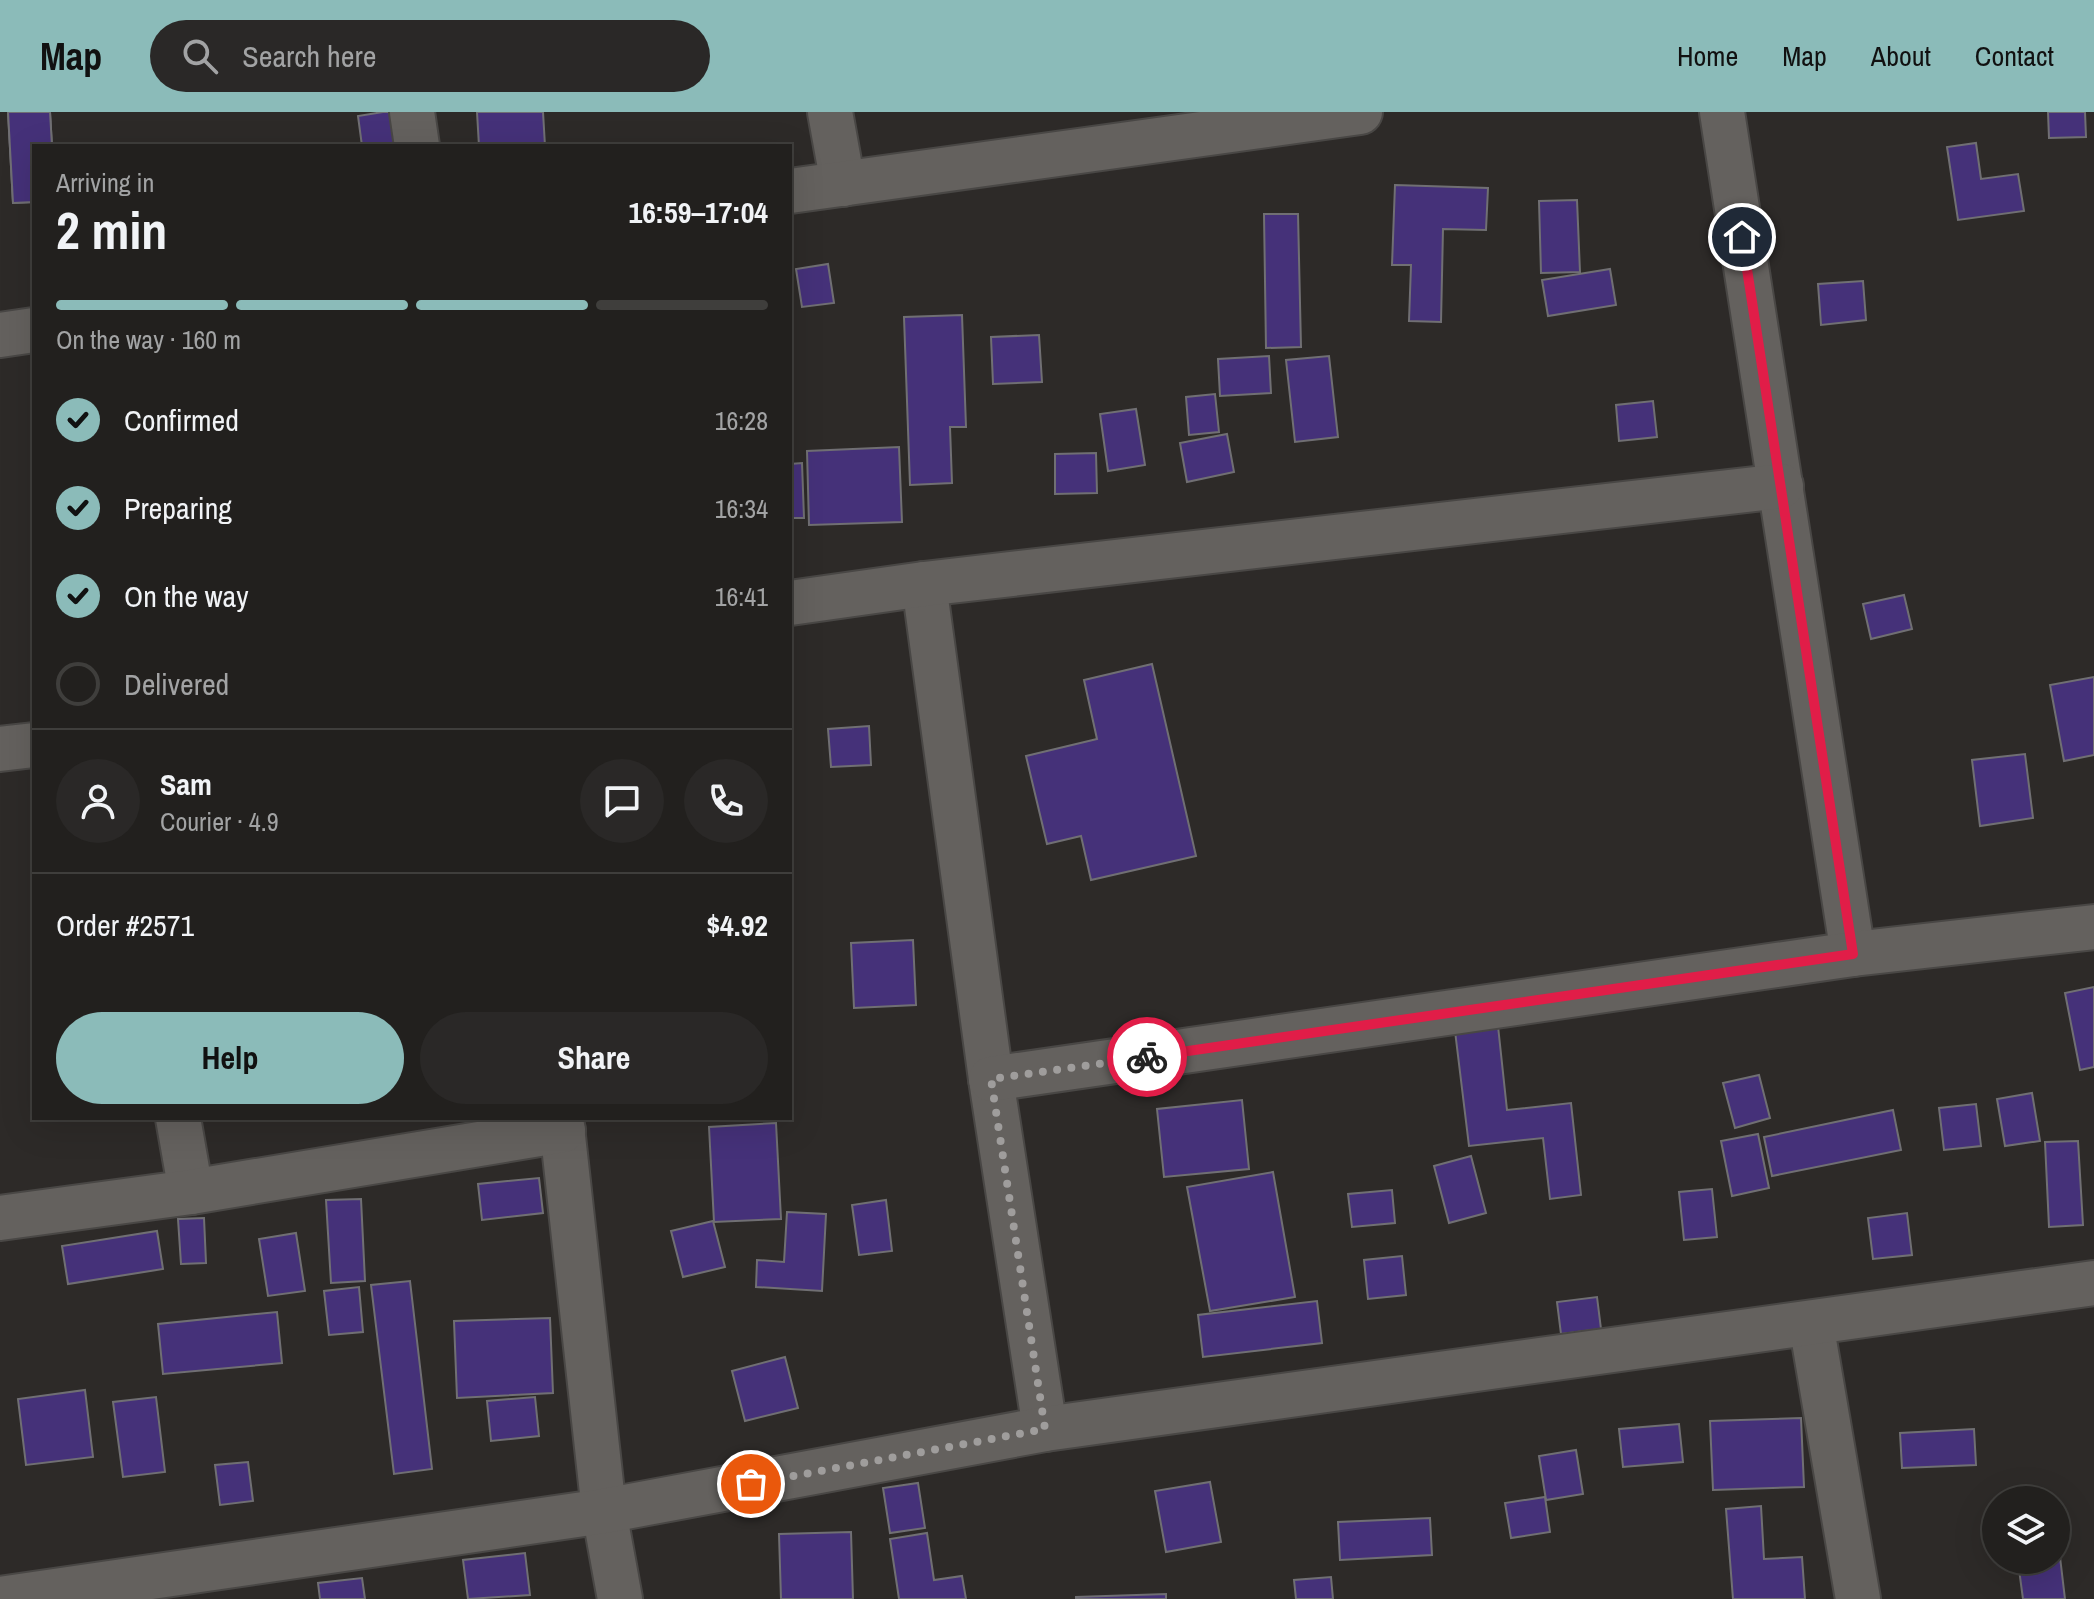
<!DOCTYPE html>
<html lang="en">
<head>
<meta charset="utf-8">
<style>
  :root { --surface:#22201e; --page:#2a2827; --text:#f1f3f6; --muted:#a2a3a4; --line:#3f3e3c; --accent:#8bbbb9 }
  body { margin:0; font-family:"Archivo Narrow",sans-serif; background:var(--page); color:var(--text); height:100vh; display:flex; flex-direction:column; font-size:30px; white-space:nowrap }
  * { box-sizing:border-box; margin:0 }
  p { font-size:26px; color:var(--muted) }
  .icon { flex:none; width:44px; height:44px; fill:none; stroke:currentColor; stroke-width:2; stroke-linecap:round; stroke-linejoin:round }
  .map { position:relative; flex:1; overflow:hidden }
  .panel { position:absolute; left:32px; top:32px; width:760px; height:976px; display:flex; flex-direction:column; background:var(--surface); border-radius:0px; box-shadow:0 8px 32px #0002,0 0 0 2px var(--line) }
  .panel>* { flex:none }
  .buttons { position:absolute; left:1982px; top:1374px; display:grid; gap:16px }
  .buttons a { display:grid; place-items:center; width:88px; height:88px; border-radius:50%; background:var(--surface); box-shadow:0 8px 32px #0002,0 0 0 2px var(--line); font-size:40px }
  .pin { position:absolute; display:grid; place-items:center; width:68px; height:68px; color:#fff; margin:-34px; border:4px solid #fff; border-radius:50%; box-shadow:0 2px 8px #0007 }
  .courier { position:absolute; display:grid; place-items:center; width:80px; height:80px; margin:-40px; border:6px solid #e11d48; border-radius:50%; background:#fff; color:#222; box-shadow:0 2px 10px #0007 }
  .overview em { font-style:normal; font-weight:800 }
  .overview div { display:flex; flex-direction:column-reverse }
  .overview { display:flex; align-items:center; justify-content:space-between; height:136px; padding:0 24px }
  h1 { font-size:52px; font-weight:800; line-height:60px }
  .bar { display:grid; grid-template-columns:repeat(4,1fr); gap:12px 8px; align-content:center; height:96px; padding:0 24px }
  .bar i { height:10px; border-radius:6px; background:var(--line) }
  .bar .active { background:var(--accent) }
  .bar p { grid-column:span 4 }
  .line { display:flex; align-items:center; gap:20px; padding:0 24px; border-top:2px solid var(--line) }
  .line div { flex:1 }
  .round { display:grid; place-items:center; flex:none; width:84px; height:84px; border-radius:42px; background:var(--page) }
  ol { padding:0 24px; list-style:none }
  li { display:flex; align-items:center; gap:24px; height:88px }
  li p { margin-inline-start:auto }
  li .icon { padding:8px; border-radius:50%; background:var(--accent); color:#111; stroke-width:4 }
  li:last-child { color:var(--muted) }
  li i { width:44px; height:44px; border:4px solid var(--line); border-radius:50% }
  .action { display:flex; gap:16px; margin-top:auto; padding:16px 24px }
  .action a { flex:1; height:92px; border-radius:48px; background:var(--accent); color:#111; font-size:32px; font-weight:800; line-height:92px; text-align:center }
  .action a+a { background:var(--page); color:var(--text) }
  header { display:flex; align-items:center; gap:48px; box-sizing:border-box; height:112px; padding:0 40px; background:var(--accent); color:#111 }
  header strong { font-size:38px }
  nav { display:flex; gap:44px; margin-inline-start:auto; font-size:28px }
  .search { width:560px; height:72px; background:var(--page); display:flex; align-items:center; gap:20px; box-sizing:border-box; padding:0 28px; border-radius:44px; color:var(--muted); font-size:30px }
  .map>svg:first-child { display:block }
</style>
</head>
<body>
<header>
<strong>Map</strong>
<div class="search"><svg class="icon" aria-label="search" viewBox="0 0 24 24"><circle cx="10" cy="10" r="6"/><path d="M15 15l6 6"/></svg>Search here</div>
<nav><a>Home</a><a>Map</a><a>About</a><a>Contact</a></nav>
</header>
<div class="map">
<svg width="2094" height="1487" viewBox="0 0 2094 1487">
  <rect width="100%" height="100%" fill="#2d2a28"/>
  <g fill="#453179" stroke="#706f73" stroke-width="2">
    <path d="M 8,0 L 50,0 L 52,34 L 34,34 L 34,90 L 13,91 Z"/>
    <path d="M 8,0 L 50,0 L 52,34 L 34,34 L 34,90 L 13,91 Z"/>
    <path d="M 383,0 L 402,0 L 407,34 L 362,34 L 358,4 Z"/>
    <path d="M 477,0 L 543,0 L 545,34 L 479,34 Z"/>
    <path d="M 2048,0 L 2085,0 L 2086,25 L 2049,26 Z"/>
    <path d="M 1976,31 L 1981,67 L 2018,62 L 2024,99 L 1958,108 L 1947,35 Z"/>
    <path d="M 1395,73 L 1488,76 L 1486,118 L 1443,117 L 1441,210 L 1409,209 L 1411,153 L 1392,153 Z"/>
    <path d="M 1577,88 L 1580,160 L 1541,161 L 1539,89 Z"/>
    <path d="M 1264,102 L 1298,102 L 1301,235 L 1266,236 Z"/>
    <path d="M 828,152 L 834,191 L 802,195 L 796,157 Z"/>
    <path d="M 1610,157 L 1616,193 L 1548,204 L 1542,168 Z"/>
    <path d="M 1863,169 L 1866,208 L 1821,213 L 1818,172 Z"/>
    <path d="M 962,203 L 966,315 L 950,315 L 952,371 L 910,373 L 904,205 Z"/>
    <path d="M 1039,223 L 1042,270 L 993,272 L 991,225 Z"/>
    <path d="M 1269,244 L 1271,281 L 1220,284 L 1218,247 Z"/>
    <path d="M 1329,244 L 1338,325 L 1295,330 L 1286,248 Z"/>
    <path d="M 1215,282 L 1219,320 L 1189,323 L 1186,285 Z"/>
    <path d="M 1653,289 L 1657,325 L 1619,329 L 1616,293 Z"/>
    <path d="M 1136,297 L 1145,353 L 1108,359 L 1100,302 Z"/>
    <path d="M 1227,322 L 1234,360 L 1187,370 L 1180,331 Z"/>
    <path d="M 899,335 L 902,410 L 809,413 L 807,339 Z"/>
    <path d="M 1096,341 L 1097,381 L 1055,382 L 1055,342 Z"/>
    <path d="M 802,351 L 804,406 L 790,406 L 790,352 Z"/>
    <path d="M 1904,483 L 1912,517 L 1871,527 L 1863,492 Z"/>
    <path d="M 1152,552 L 1196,744 L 1091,768 L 1081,724 L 1047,732 L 1026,644 L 1097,627 L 1084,568 Z"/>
    <path d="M 2094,565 L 2094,643 L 2064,649 L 2050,573 Z"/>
    <path d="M 869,614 L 871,653 L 831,655 L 828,617 Z"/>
    <path d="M 2025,642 L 2033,706 L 1980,714 L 1972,648 Z"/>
    <path d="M 913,828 L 916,893 L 854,896 L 851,831 Z"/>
    <path d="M 2094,875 L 2094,955 L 2080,958 L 2065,881 Z"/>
    <path d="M 1498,914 L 1507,998 L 1571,991 L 1581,1083 L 1550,1087 L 1543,1026 L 1469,1034 L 1455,919 Z"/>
    <path d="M 1759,963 L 1770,1006 L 1735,1016 L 1723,971 Z"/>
    <path d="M 2032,981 L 2040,1029 L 2005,1034 L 1997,987 Z"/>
    <path d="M 1242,988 L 1249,1057 L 1164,1065 L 1157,997 Z"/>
    <path d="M 1976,992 L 1981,1034 L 1944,1038 L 1939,996 Z"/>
    <path d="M 1893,998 L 1901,1038 L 1772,1064 L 1764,1025 Z"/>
    <path d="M 776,1011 L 781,1107 L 714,1110 L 709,1015 Z"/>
    <path d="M 1758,1022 L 1769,1076 L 1732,1084 L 1721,1029 Z"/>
    <path d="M 2078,1029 L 2083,1113 L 2049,1115 L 2045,1030 Z"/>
    <path d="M 1471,1044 L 1486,1101 L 1449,1111 L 1434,1054 Z"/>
    <path d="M 1273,1060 L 1295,1185 L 1210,1199 L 1187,1075 Z"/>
    <path d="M 539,1066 L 543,1101 L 482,1108 L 478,1072 Z"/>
    <path d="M 1712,1077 L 1717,1125 L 1684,1128 L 1679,1080 Z"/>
    <path d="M 1392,1078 L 1395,1111 L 1352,1115 L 1348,1082 Z"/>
    <path d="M 361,1087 L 365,1169 L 331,1171 L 326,1088 Z"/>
    <path d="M 886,1088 L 892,1139 L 859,1143 L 852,1093 Z"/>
    <path d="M 787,1100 L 826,1102 L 822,1179 L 756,1175 L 757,1148 L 784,1150 Z"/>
    <path d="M 1907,1101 L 1912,1143 L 1873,1147 L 1868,1106 Z"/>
    <path d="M 204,1106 L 206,1151 L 181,1152 L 178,1107 Z"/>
    <path d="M 713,1109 L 725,1155 L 683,1165 L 671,1119 Z"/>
    <path d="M 157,1119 L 163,1157 L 68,1172 L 62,1134 Z"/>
    <path d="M 296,1121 L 305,1179 L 268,1184 L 259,1127 Z"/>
    <path d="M 1402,1144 L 1406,1183 L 1368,1187 L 1364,1148 Z"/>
    <path d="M 410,1169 L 432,1357 L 394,1362 L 371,1173 Z"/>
    <path d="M 359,1175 L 363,1220 L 329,1223 L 324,1179 Z"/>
    <path d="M 1597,1185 L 1601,1217 L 1561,1222 L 1557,1190 Z"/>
    <path d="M 1317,1189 L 1322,1231 L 1203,1245 L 1198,1203 Z"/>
    <path d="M 277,1200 L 282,1251 L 163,1262 L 158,1212 Z"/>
    <path d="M 550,1206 L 553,1281 L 457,1286 L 454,1209 Z"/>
    <path d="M 785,1245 L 798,1296 L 745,1309 L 732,1259 Z"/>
    <path d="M 85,1278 L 93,1345 L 26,1353 L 18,1287 Z"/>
    <path d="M 156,1285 L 165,1360 L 123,1365 L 113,1290 Z"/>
    <path d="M 535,1285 L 539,1324 L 491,1329 L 487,1289 Z"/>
    <path d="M 1801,1306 L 1804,1375 L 1713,1378 L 1710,1309 Z"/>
    <path d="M 1679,1312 L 1683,1350 L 1623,1355 L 1619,1317 Z"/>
    <path d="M 1974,1317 L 1976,1353 L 1902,1356 L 1900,1321 Z"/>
    <path d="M 1576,1338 L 1583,1382 L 1546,1388 L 1539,1344 Z"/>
    <path d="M 248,1350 L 253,1389 L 220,1393 L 215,1353 Z"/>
    <path d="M 1210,1370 L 1221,1430 L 1166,1440 L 1155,1379 Z"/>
    <path d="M 918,1371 L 925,1416 L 890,1421 L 883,1376 Z"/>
    <path d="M 1545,1385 L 1550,1420 L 1511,1426 L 1505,1391 Z"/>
    <path d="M 1761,1394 L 1764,1447 L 1802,1445 L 1805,1487 L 1733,1487 L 1726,1397 Z"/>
    <path d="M 1430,1406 L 1432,1443 L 1340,1448 L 1338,1410 Z"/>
    <path d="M 851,1420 L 853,1487 L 781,1487 L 779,1422 Z"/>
    <path d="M 927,1421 L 934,1468 L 962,1464 L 966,1487 L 899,1487 L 890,1427 Z"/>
    <path d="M 525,1441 L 530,1483 L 468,1487 L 463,1448 Z"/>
    <path d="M 2056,1445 L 2060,1445 L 2065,1487 L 2023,1487 L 2018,1450 Z"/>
    <path d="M 1331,1465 L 1333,1487 L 1296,1487 L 1294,1468 Z"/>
    <path d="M 362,1466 L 365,1487 L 320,1487 L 318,1471 Z"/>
    <path d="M 1166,1482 L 1166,1487 L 1076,1487 L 1076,1485 Z"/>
  </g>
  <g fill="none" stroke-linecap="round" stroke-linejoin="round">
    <g stroke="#494745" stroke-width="48">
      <g id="minor">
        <path d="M 412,0 L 417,34"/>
        <path d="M 830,0 L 843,72"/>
        <path d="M 1722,0 L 1853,842"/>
        <path d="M 790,79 L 1360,0"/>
        <path d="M 0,223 L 34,218"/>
        <path d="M 924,472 L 991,967 L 1045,1317"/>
        <path d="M 790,491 L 924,472 L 1781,374"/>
        <path d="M 0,637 L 34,633"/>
        <path d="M 991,967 L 1853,842 L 2094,815"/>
        <path d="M 178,1006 L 191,1080"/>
        <path d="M 561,1006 L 604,1399 L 620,1487"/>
        <path d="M 0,1106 L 191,1080 L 563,1018"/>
        <path d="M 1811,1211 L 1858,1487"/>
        <path d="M 0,1487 L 604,1399 L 1045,1317 L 2094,1171"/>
      </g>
    </g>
    <use href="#minor" stroke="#64615e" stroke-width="44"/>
  </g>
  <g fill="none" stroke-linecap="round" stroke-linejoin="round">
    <path stroke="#9f9d9c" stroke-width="8" stroke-dasharray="0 14.4" d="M 751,1372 L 1045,1317 L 991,967 L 1147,945"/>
    <path stroke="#e11d48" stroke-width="10" d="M 1147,945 L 1853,842 L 1742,125"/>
  </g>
</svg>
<div class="buttons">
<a><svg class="icon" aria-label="layers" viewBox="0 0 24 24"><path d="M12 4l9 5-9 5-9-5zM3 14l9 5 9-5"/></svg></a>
</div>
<div class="pin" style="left:751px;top:1372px;background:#ea580c"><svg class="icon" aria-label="bag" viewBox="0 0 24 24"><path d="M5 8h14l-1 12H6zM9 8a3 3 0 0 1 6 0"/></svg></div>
<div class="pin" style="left:1742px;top:125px;background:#1f2937"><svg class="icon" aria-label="home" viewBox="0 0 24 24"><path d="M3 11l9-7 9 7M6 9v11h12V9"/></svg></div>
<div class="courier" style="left:1147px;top:945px"><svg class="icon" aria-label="bike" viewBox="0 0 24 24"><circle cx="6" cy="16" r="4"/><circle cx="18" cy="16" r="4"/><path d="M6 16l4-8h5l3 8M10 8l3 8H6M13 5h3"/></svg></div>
<section class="panel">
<div class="overview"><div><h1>2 min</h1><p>Arriving in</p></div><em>16:59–17:04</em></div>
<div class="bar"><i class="active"></i><i class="active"></i><i class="active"></i><i></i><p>On the way · 160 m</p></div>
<ol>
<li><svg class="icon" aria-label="check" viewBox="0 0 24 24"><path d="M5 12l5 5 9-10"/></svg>Confirmed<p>16:28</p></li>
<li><svg class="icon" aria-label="check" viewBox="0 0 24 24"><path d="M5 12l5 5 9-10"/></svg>Preparing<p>16:34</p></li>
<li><svg class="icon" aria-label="check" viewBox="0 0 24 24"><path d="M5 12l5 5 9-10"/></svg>On the way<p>16:41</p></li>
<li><i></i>Delivered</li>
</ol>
<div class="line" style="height:144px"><a class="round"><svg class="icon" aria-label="person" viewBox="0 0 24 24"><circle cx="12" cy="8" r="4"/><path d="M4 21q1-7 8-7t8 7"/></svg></a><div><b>Sam</b><p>Courier · 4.9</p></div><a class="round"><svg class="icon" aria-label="chat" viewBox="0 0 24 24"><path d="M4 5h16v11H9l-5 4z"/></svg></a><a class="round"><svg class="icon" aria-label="phone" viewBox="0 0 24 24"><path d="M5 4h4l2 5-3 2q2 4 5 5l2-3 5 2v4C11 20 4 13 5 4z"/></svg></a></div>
<div class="line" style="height:104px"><div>Order #2571</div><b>$4.92</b></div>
<div class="action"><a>Help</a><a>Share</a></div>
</section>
</div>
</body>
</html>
